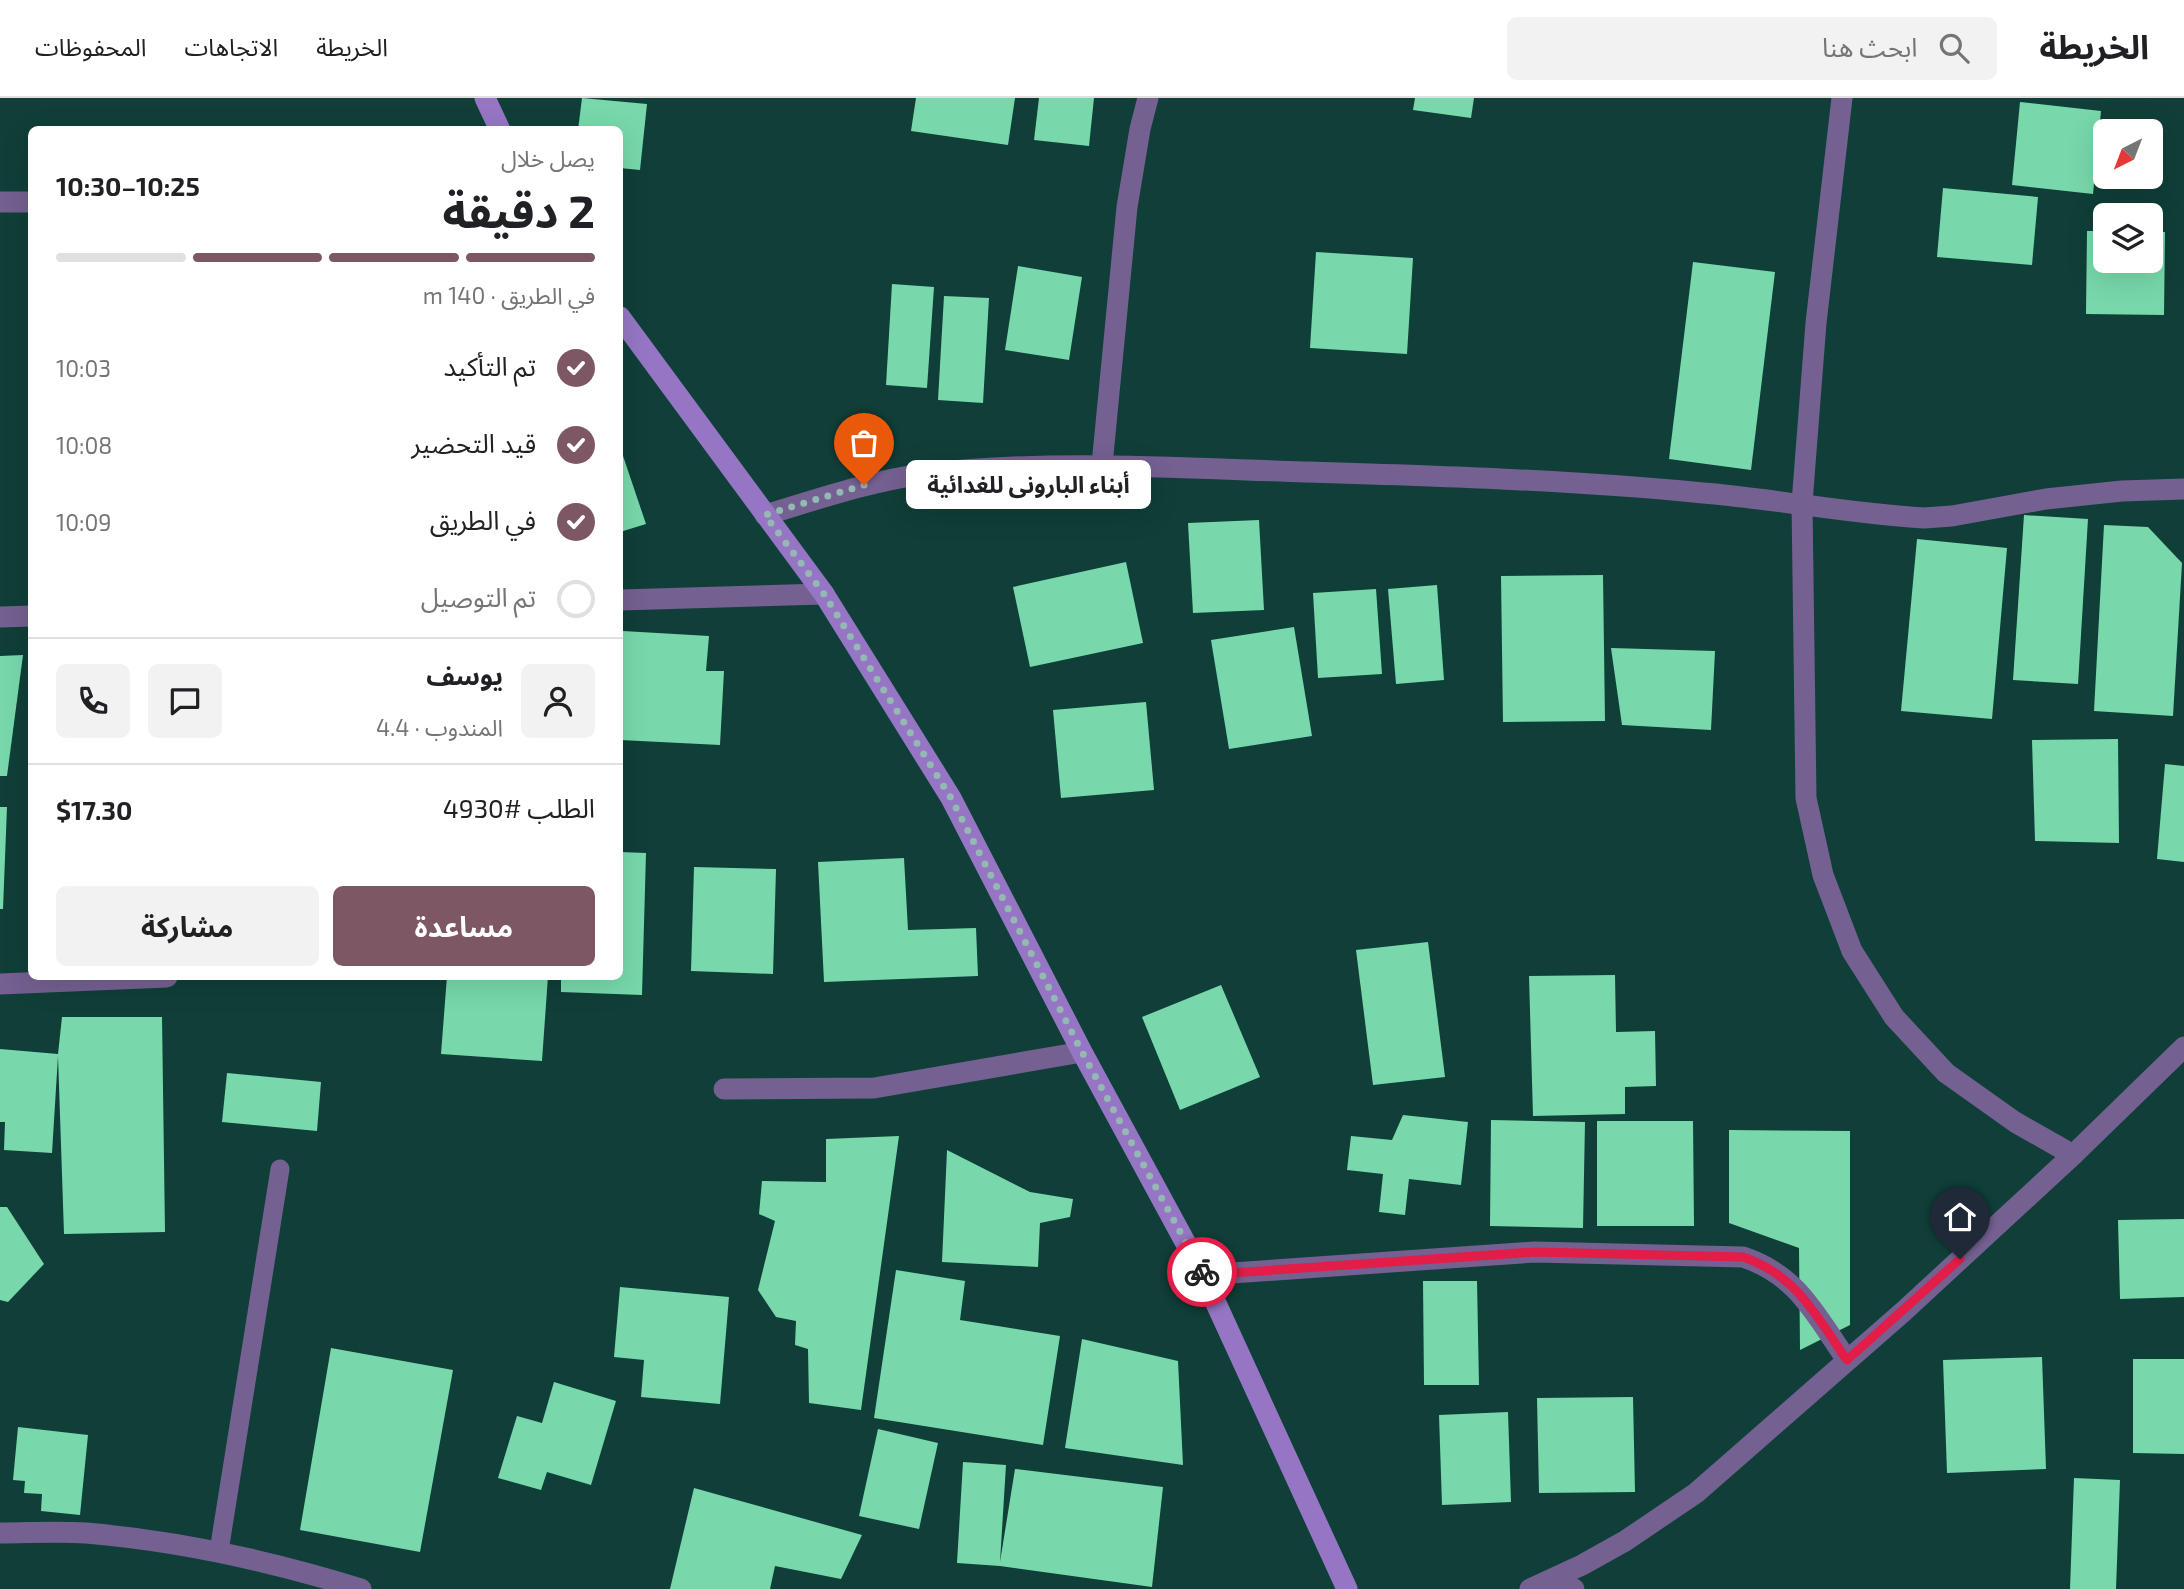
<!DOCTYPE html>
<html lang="ar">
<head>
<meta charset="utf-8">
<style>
  :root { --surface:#fff; --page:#f2f2f2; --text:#202124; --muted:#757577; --line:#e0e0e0; --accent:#7e5764 }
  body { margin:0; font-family:"Exo 2","Noto Sans Arabic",sans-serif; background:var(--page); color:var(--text); direction:rtl; height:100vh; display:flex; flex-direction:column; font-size:26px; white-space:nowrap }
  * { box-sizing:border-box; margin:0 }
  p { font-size:23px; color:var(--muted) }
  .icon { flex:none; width:38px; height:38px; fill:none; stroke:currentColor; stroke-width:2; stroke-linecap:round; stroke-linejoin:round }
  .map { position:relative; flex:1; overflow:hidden; direction:ltr }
  .drawer { position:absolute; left:28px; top:28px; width:595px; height:854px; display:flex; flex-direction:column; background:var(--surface); border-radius:10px; box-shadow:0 7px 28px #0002; direction:rtl }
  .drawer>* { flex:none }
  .needle { width:46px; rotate:222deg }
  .fabs { position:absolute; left:2093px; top:21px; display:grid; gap:14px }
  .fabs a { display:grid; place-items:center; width:70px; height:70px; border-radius:10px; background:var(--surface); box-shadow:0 7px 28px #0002; font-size:35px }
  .pin { position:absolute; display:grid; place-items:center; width:60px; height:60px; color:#fff; margin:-72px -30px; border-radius:50% 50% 50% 0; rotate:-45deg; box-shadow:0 0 7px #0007 }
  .pin .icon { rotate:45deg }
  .courier { position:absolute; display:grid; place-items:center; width:70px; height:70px; margin:-35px; border:5px solid #e11d48; border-radius:50%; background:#fff; color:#222; box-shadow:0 2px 9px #0007 }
  .bubble { position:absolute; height:49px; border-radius:10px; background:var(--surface); box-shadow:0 7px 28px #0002; font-size:23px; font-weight:700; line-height:49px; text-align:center; direction:rtl }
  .head em { font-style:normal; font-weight:700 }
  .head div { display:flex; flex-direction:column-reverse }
  .head { display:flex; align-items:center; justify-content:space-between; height:119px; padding:0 28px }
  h1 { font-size:46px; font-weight:700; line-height:52px }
  .bar { display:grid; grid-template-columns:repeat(4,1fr); gap:10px 7px; align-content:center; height:84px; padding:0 28px }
  .bar i { height:9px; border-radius:5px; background:var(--line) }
  .bar .on { background:var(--accent) }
  .bar p { grid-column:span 4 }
  .line { display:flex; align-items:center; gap:18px; padding:0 28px; border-top:2px solid var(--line) }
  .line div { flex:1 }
  .round { display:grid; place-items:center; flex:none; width:74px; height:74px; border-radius:10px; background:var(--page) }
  ol { padding:0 28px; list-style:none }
  li { display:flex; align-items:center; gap:21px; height:77px }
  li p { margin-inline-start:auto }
  li .icon { padding:7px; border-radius:50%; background:var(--accent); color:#fff; stroke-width:4 }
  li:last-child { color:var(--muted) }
  li i { width:38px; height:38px; border:4px solid var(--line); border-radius:50% }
  .action { display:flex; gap:14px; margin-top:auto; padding:14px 28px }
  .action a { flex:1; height:80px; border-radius:10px; background:var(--accent); color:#fff; font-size:28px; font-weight:700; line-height:80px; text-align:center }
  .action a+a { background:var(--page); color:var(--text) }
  header { display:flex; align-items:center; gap:42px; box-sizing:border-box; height:98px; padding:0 35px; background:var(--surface); border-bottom:2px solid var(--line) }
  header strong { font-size:33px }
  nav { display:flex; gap:38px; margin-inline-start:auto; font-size:24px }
  .search { width:490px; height:63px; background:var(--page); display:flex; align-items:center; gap:18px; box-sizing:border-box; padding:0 24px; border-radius:10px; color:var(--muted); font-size:26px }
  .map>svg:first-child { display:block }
</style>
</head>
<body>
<header>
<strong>الخريطة</strong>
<div class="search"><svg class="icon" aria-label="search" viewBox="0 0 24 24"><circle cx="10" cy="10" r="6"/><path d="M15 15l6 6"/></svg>ابحث هنا</div>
<nav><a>الخريطة</a><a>الاتجاهات</a><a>المحفوظات</a></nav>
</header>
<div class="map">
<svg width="2184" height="1491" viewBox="0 0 2184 1491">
  <rect width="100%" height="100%" fill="#0f3f38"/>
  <g fill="#78d8ab">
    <path d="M 582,0 L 647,6 L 640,72 L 620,70 L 620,32 L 578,32 Z"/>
    <path d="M 916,0 L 1015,0 L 1008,47 L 911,33 Z"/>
    <path d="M 1039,0 L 1094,0 L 1089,48 L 1034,42 Z"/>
    <path d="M 1415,0 L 1474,0 L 1471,20 L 1413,12 Z"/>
    <path d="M 2020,4 L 2101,13 L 2093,96 L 2012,87 Z"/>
    <path d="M 1943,90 L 2038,99 L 2032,167 L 1937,159 Z"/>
    <path d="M 2087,133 L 2105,133 L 2105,163 L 2151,163 L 2151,134 L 2165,134 L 2164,217 L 2086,216 Z"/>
    <path d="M 1316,154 L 1413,160 L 1407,256 L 1310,250 Z"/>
    <path d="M 1693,164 L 1775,174 L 1751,372 L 1669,361 Z"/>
    <path d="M 1018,168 L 1082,179 L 1069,262 L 1005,252 Z"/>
    <path d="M 892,186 L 934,189 L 927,290 L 886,287 Z"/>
    <path d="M 944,198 L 989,200 L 983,305 L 938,302 Z"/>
    <path d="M 620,349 L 646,426 L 620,434 Z"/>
    <path d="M 2024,417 L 2088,421 L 2078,586 L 2013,582 Z"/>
    <path d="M 1259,422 L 1264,512 L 1193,515 L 1188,425 Z"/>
    <path d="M 2104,427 L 2148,429 L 2182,465 L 2173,618 L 2094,613 Z"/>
    <path d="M 1917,441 L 2007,450 L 1992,621 L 1901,613 Z"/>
    <path d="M 1126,464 L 1143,545 L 1030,569 L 1013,489 Z"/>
    <path d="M 1603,477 L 1605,623 L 1503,624 L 1501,478 Z"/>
    <path d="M 1437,487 L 1444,582 L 1396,586 L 1388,491 Z"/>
    <path d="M 1376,491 L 1382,576 L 1318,580 L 1313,495 Z"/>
    <path d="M 1294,529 L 1312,638 L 1229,651 L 1211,542 Z"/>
    <path d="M 623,533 L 709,538 L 706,573 L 724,573 L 720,647 L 620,642 Z"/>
    <path d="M 1611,550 L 1715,553 L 1711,632 L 1622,627 Z"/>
    <path d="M 23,557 L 7,678 L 0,678 L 0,558 Z"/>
    <path d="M 1146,604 L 1154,692 L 1061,700 L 1053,612 Z"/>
    <path d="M 2118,641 L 2119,745 L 2035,743 L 2032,642 Z"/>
    <path d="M 2165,666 L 2184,668 L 2184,764 L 2157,761 Z"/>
    <path d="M 0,709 L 7,709 L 3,811 L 0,811 Z"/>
    <path d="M 620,754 L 646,755 L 642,897 L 561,894 L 561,878 L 620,878 Z"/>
    <path d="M 904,760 L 908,832 L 976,830 L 978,878 L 824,884 L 818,764 Z"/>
    <path d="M 694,769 L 776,771 L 773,876 L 691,873 Z"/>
    <path d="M 1428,844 L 1445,979 L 1373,987 L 1356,852 Z"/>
    <path d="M 1615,877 L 1616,934 L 1655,933 L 1656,988 L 1625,989 L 1625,1016 L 1533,1018 L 1529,878 Z"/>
    <path d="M 447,878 L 548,878 L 542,963 L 441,956 Z"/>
    <path d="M 1221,887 L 1260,979 L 1180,1012 L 1142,919 Z"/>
    <path d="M 62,919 L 162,919 L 165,1134 L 64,1136 L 58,958 L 52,1055 L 4,1052 L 5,1024 L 0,1024 L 0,951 L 58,956 Z"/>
    <path d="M 227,975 L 321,984 L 317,1033 L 222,1024 Z"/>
    <path d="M 1403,1017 L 1468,1024 L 1461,1087 L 1409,1081 L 1405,1117 L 1379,1114 L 1383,1076 L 1347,1072 L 1351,1038 L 1392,1042 Z"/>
    <path d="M 1491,1022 L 1585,1024 L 1583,1130 L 1490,1128 Z"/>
    <path d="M 1597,1023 L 1693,1023 L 1694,1128 L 1597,1128 Z"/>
    <path d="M 1729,1032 L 1850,1033 L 1850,1227 L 1800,1252 L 1799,1150 L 1729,1125 Z"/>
    <path d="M 899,1038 L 861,1312 L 809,1305 L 808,1251 L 795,1247 L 796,1223 L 776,1219 L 758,1192 L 775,1123 L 759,1116 L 762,1083 L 826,1084 L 826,1041 Z"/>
    <path d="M 947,1052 L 1030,1094 L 1073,1101 L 1070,1119 L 1040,1125 L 1038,1169 L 942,1164 Z"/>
    <path d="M 0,1109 L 7,1109 L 44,1166 L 8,1204 L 0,1202 Z"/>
    <path d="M 2184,1121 L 2184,1199 L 2120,1201 L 2118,1122 Z"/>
    <path d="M 896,1172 L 965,1183 L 960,1222 L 1060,1238 L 1043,1347 L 874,1320 Z"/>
    <path d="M 1423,1183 L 1477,1183 L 1479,1287 L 1424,1287 Z"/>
    <path d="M 620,1189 L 729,1199 L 720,1306 L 641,1299 L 644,1262 L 614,1259 Z"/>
    <path d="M 1082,1241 L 1178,1263 L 1183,1367 L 1065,1350 Z"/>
    <path d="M 331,1250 L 453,1272 L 420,1454 L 300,1432 Z"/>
    <path d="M 2042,1259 L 2046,1371 L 1947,1375 L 1943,1262 Z"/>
    <path d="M 2133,1261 L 2184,1261 L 2184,1356 L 2133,1355 Z"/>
    <path d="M 554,1284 L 616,1303 L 591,1387 L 547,1374 L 541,1392 L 498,1380 L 517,1318 L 542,1325 Z"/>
    <path d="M 1633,1299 L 1635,1394 L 1539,1395 L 1537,1300 Z"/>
    <path d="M 1508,1314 L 1511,1404 L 1442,1407 L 1439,1317 Z"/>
    <path d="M 18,1329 L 88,1337 L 80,1417 L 41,1413 L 42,1396 L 24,1395 L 25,1383 L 13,1382 Z"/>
    <path d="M 878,1331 L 938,1345 L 919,1431 L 859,1418 Z"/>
    <path d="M 963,1364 L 1006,1367 L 1000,1464 L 1015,1371 L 1163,1389 L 1152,1489 L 1000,1468 L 957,1465 Z"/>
    <path d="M 2074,1380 L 2120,1382 L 2116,1491 L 2070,1491 Z"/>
    <path d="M 694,1390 L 862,1437 L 841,1481 L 775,1468 L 770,1491 L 670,1491 Z"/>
  </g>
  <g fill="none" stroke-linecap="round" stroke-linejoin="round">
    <path stroke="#746091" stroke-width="19" d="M 219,1453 L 280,1071"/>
    <g stroke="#746091" stroke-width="21">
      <path d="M 1842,0 L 1816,225 L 1802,405 L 1806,700 L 1823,777 L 1852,853 L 1894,919 L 1946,975 L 2015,1024 L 2073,1057"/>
      <path d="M 0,104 L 32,104"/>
      <path d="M 1102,367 L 1127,109 L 1140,31 L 1148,0"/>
      <path d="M 765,417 C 818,401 870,383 924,376 C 1049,361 1179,370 1305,374 C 1437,378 1571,382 1703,395 C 1776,401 1851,416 1924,420 L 1952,418 L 2046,401 L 2122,393 L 2184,391"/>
      <path d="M 620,502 L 824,496"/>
      <path d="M 0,519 L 32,518"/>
      <path d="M 0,886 L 167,879"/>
      <path d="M 724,991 L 874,990 L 1082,954"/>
      <path d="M 1203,1177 L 1535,1154 L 1743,1159 C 1798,1177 1816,1218 1847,1262"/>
      <path d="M 0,1435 C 28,1435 58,1433 86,1435 C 180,1443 271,1463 361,1491"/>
      <path d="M 1538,1488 L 1574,1491"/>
      <path d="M 1530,1491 L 1582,1467 L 1625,1443 L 1696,1395 L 1904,1213 L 2073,1057 L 2184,949"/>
    </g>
    <g stroke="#9676c4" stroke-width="21">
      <path d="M 485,0 L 500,32"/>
      <path d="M 620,219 L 824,496 L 951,700 L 1082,954 L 1203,1177 L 1347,1491"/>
    </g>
  </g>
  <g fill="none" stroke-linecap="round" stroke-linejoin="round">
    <path stroke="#94b8b2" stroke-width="7" stroke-dasharray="0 12.6" d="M 864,387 L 765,417 L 824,496 L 951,700 L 1082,954 L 1202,1174"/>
    <path stroke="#e11d48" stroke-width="9" d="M 1202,1174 L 1203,1177 L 1535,1154 L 1743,1159 C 1797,1177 1816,1218 1847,1262 L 1960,1161"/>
  </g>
</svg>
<div class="fabs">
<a><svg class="needle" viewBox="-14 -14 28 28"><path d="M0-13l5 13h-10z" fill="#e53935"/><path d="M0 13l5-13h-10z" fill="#757577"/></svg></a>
<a><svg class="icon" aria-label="layers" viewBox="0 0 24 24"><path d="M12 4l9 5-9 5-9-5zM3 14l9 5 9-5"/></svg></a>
</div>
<div class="pin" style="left:864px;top:387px;background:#ea580c"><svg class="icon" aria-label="bag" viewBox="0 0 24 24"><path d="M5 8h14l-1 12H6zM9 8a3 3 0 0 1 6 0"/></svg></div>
<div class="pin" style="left:1960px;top:1161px;background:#1f2937"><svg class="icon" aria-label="home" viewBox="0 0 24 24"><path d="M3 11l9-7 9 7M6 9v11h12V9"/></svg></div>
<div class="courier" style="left:1202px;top:1174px"><svg class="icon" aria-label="bike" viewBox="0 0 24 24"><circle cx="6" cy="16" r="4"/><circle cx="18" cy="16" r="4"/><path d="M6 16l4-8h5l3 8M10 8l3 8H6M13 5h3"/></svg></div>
<div class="bubble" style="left:906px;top:362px;width:245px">أبناء البارونى للغدائية</div>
<section class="drawer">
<div class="head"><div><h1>2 دقيقة</h1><p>يصل خلال</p></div><em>10:25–10:30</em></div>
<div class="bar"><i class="on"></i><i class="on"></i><i class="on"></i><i></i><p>في الطريق · 140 m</p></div>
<ol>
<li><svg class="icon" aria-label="check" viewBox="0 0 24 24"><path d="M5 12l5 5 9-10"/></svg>تم التأكيد<p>10:03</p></li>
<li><svg class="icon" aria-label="check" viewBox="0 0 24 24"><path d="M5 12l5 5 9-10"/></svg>قيد التحضير<p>10:08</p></li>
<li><svg class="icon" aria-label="check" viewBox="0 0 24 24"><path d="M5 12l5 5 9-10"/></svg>في الطريق<p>10:09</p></li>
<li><i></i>تم التوصيل</li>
</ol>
<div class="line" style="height:126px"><a class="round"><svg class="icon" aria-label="person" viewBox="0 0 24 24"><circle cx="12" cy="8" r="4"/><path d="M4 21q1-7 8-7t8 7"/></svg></a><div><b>يوسف</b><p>المندوب · 4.4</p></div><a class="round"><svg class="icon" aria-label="chat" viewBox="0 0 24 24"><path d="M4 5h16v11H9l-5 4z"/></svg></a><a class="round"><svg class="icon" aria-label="phone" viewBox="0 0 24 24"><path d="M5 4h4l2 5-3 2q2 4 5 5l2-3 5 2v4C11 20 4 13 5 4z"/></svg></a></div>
<div class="line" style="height:91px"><div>الطلب #4930</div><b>$17.30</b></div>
<div class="action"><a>مساعدة</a><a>مشاركة</a></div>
</section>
</div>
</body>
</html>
